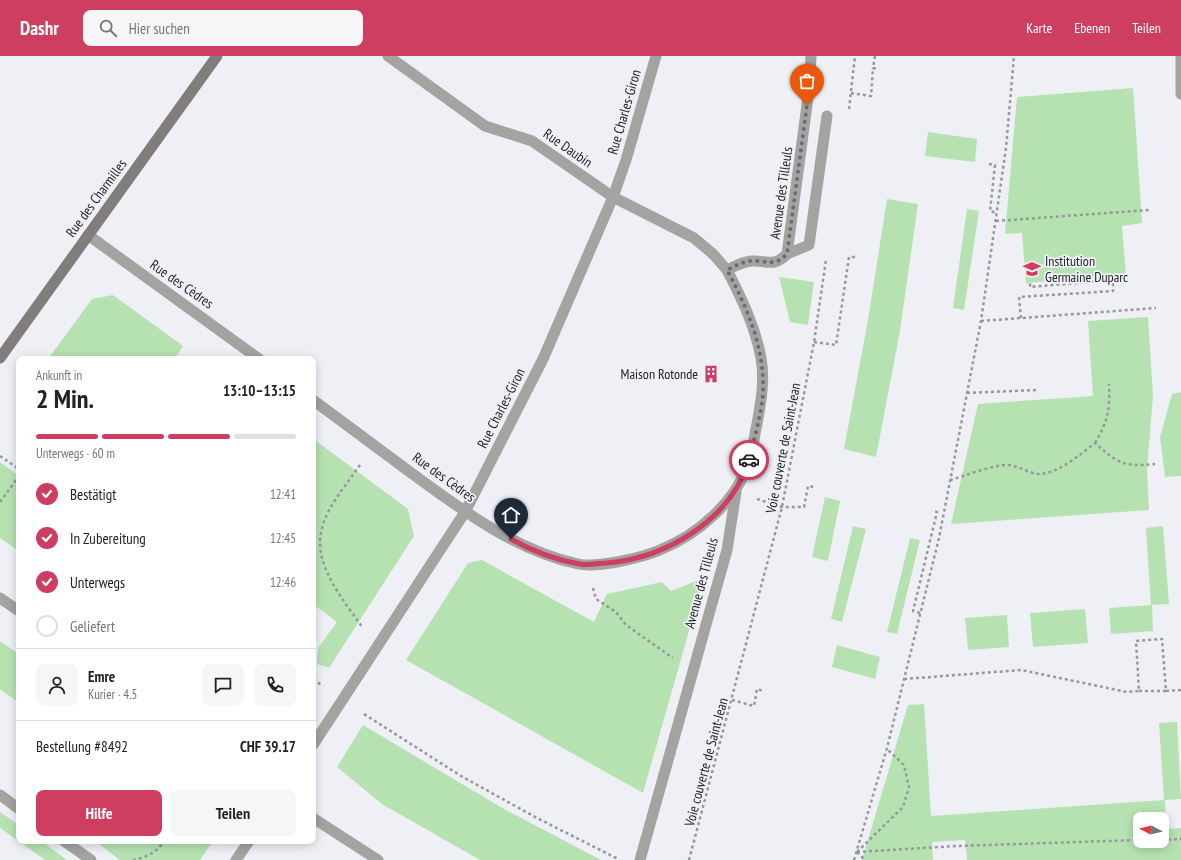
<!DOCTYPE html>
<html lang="de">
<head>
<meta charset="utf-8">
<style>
  :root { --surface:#fff; --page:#f6f6f6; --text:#222; --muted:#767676; --line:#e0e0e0; --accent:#cd3e61 }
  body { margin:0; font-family:"PT Sans Narrow",sans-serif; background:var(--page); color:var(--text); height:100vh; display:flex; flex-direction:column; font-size:15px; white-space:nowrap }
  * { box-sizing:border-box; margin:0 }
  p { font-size:13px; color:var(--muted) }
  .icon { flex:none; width:22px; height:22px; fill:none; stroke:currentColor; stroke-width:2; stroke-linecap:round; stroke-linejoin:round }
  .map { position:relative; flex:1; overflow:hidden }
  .details { position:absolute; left:16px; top:300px; width:300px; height:488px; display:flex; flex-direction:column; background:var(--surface); border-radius:8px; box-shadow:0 2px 10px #0003 }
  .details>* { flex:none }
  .needle { width:26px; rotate:277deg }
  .controls { position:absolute; left:1133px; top:756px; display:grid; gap:8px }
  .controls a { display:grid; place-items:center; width:36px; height:36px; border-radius:8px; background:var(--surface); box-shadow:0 2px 10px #0003; font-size:20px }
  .pin { position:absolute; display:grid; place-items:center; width:34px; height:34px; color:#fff; margin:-41px -17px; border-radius:50% 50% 50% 0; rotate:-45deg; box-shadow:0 0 4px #0007 }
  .pin .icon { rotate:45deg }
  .courier { position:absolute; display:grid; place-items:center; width:40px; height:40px; margin:-20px; border:3px solid #cd3e61; border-radius:50%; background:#fff; color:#222; box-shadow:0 1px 5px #0007 }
  .summary em { font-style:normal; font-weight:800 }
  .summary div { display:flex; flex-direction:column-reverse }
  .summary { display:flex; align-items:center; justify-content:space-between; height:68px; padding:0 20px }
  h1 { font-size:26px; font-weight:800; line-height:30px }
  .bar { display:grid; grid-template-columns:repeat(4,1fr); gap:6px 4px; align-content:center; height:48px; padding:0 20px }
  .bar i { height:5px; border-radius:3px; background:var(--line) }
  .bar .on { background:var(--accent) }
  .bar p { grid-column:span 4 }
  .line { display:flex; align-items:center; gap:10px; padding:0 20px; border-top:1px solid var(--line) }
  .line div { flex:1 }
  .round { display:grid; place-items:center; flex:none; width:42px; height:42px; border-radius:8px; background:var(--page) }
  ol { padding:0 20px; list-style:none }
  li { display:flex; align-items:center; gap:12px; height:44px }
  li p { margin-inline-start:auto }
  li .icon { padding:4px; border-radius:50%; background:var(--accent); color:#fff; stroke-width:4 }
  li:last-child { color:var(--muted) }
  li i { width:22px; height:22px; border:2px solid var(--line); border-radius:50% }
  .action { display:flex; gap:8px; margin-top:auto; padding:8px 20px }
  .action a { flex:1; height:46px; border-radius:8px; background:var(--accent); color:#fff; font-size:16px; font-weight:800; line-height:46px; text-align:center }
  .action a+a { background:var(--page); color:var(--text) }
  header { display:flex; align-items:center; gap:24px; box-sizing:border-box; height:56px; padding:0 20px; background:var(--accent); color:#fff }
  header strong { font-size:19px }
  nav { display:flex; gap:22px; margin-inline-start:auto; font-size:14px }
  .search { width:280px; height:36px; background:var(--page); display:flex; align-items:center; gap:10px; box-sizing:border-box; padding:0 14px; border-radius:8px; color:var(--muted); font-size:15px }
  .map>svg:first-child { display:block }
</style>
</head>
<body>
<header>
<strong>Dashr</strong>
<div class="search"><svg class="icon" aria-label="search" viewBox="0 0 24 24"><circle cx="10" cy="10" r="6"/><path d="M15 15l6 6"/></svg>Hier suchen</div>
<nav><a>Karte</a><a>Ebenen</a><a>Teilen</a></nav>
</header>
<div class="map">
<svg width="1181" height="804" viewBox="0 0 1181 804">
  <rect width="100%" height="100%" fill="#eef0f5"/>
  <g fill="#b6e2b2" fill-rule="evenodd">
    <path d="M 1133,32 L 1142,167 L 1122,170 L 1126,219 L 1026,227 L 1022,177 L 1005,178 L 1017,41 Z"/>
    <path d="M 928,76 L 977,83 L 975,106 L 925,100 Z"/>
    <path d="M 887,143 L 918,148 L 900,275 L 876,401 L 844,393 L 868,264 Z"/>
    <path d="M 967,153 L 979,155 L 964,254 L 953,252 Z"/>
    <path d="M 779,221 L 814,226 L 808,269 L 790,266 Z"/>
    <path d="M 113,239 L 183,290 L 175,303 L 48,303 L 92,243 Z"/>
    <path d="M 1148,261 L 1153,340 L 1147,413 L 1149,454 L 951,468 L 978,348 L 1093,340 L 1088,265 Z"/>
    <path d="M 1181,336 L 1181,420 L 1165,421 L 1160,381 L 1172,338 Z"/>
    <path d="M 316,385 L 408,453 L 414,480 L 329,612 L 317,608 L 318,592 L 337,566 L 313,548 L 313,386 Z"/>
    <path d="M 0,406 L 19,420 L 19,495 L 0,482 Z"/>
    <path d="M 825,441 L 840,445 L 828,505 L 812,501 Z"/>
    <path d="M 853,470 L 866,473 L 842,566 L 831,563 Z"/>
    <path d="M 1163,470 L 1169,548 L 1152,549 L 1153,575 L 1111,578 L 1109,552 L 1151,549 L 1146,472 Z"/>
    <path d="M 910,482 L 920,484 L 897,578 L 887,576 Z"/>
    <path d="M 482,504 L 594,566 L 607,538 L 662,526 L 671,535 L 704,522 L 643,737 L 406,604 L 468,507 Z"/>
    <path d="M 1085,553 L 1088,587 L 1033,591 L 1030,557 Z"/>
    <path d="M 1007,559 L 1009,591 L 968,594 L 965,562 Z"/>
    <path d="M 0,585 L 19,598 L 19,647 L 0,633 Z"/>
    <path d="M 837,589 L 880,601 L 875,623 L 832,611 Z"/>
    <path d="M 924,648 L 931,760 L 1164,744 L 1159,667 L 1177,666 L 1181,743 L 1165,744 L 1166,773 L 1181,772 L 1181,804 L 967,804 L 965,784 L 932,786 L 933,804 L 862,804 L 908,649 ZM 1140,763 L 1162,763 L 1162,785 L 1140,785 Z"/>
    <path d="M 363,669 L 504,753 L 601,804 L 480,804 L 382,748 L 337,711 Z"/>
    <path d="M 0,756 L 19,769 L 19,785 L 41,785 L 67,804 L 45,804 L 0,772 Z"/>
    <path d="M 95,785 L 213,785 L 200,804 L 120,804 Z"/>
  </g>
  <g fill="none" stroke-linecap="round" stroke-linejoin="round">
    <g stroke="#96989b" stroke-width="2.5" stroke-dasharray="3 3" stroke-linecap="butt">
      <path d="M 875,0 L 873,12 L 878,13"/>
      <path d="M 851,37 L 871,40 L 873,12"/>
      <path d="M 849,53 L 855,0"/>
      <path d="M 989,108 L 995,109 L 990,155 L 997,157"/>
      <path d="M 996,165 L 1149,154"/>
      <path d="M 1021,262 L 1019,241 L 1113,235 L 1113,224 L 1030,231 L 1030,227"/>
      <path d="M 981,265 L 1156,252"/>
      <path d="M 814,286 L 836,289 L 849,201 L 855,201"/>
      <path d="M 967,337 L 1036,334"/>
      <path d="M 1095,387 C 1108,364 1110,355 1109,328"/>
      <path d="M 0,400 L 19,413"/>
      <path d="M 360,409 C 347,428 328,449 322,472 C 312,508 343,543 362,571"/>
      <path d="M 950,424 C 965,420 992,409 1007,409 C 1018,409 1030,418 1039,418 C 1060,417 1079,399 1095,387 C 1119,408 1123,411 1155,408"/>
      <path d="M 757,443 L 782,451 L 804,451 L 808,430 L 814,431"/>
      <path d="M 0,446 L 19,420"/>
      <path d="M 593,532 L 596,543 L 616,556 L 626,569 L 673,602"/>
      <path d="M 920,557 L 913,555 L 937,456 L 932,455"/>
      <path d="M 313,623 L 323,630"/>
      <path d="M 904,623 L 1021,614 L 1127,636 L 1139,635 L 1136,585 L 1162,583 L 1166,635 L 1181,634"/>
      <path d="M 1139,635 L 1166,635"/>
      <path d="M 732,644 L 754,650 L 757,633 L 763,635"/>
      <path d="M 364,658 L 461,720 L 537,762 L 618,803"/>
      <path d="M 1162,784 L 1181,783"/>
      <path d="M 857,796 L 956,790 L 1140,784"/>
      <path d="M 857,796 L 903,751 L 909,731 L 904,709 L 887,693"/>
      <path d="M 857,796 L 865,804"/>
      <path d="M 133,804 C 144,802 159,796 163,785"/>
      <path d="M 689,804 L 782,451 L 814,286 L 826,204"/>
      <path d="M 854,804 L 887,692 L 939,482 L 981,265 L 1006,92 L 1014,0"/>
    </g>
    <path stroke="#a5a2a2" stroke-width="11" d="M 787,198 L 809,189 L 827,60"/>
    <path stroke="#a5a2a2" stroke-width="11" d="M 640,804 L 727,494 L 736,436"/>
    <g stroke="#a5a2a2" stroke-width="11">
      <path d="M 388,0 L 485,70 L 532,85 L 613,141 L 694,182 L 713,198 L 727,214"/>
      <path d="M 1181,0 L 1181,38"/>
      <path d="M 88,179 L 259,303"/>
      <path d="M 313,344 C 345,368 378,392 410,416 C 462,454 514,494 578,508 C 598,512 641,502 660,494 C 699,478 735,446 749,407 C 753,395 754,380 757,368 C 761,346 765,324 761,302 C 755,270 742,243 727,214 C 735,210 742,206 751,205 C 768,204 773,212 787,198 L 809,34 L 811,0"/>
      <path d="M 0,542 L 19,555"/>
      <path d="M 313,689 L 465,456 L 543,303 L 613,141 L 626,104 L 656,0"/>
      <path d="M 0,739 L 19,753"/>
      <path d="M 313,762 L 378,804"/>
      <path d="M 64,785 L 91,804"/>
      <path d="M 236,804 L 249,785"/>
    </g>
    <path stroke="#817d7c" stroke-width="11" d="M 0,302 L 217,0"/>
  </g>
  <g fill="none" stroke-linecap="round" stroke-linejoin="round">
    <path stroke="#6a6b6e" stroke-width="4" stroke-dasharray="0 7.2" d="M 749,404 C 754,383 761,360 763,338 C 765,293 748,253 727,214 C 735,210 742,206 751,205 C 768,204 773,212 787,198 L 807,49"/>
    <path stroke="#cd3e61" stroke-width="5" d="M 511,483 C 532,495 556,504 580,508 C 588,510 598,507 607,507 C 666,502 731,464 749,404"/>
  </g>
  <defs>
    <g id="school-bare" transform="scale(1.38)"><path d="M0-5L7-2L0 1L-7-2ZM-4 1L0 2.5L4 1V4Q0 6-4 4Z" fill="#cd3e61" stroke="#eef0f5" stroke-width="2.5" paint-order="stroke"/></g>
    <g id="building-bare" transform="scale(1.38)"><path d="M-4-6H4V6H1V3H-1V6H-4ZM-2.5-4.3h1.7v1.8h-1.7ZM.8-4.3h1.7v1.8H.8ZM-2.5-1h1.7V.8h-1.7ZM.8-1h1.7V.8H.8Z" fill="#cd3e61" stroke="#eef0f5" stroke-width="2.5" paint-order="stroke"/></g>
  </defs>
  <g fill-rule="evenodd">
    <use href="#school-bare" x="1032" y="213"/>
    <use href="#building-bare" x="711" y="318"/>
  </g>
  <g text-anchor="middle" stroke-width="3.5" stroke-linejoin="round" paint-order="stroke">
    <g font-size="14" fill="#232426" stroke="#eef0f5">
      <text transform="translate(624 56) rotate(-74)" y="5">Rue Charles-Giron</text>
      <text transform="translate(568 92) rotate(35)" y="5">Rue Daubin</text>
      <text transform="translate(781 137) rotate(-82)" y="5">Avenue des Tilleuls</text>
      <text transform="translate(96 142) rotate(-54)" y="5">Rue des Charmilles</text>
      <text transform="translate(182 228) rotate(35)" y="5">Rue des Cèdres</text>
      <text transform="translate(501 352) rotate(-63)" y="5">Rue Charles-Giron</text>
      <text transform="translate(783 392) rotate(-79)" y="5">Voie couverte de Saint-Jean</text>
      <text transform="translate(444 421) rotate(36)" y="5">Rue des Cèdres</text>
      <text transform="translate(701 527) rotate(-75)" y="5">Avenue des Tilleuls</text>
      <text transform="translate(706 706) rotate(-75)" y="5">Voie couverte de Saint-Jean</text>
    </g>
    <g font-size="14" fill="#232426" stroke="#eef0f5" text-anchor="start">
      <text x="1045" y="210">Institution<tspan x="1045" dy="16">Germaine Duparc</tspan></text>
      <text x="698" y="323" text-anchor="end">Maison Rotonde</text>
    </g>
  </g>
</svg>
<div class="controls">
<a><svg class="needle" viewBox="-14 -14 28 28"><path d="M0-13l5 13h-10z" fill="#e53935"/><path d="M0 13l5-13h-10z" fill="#767676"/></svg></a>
</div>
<div class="pin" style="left:807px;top:49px;background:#ea580c"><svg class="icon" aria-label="bag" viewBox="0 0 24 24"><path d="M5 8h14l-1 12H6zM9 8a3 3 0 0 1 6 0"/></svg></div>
<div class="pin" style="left:511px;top:483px;background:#1f2937"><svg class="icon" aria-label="home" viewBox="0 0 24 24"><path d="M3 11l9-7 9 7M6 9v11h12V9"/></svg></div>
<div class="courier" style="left:749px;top:404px"><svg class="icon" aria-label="car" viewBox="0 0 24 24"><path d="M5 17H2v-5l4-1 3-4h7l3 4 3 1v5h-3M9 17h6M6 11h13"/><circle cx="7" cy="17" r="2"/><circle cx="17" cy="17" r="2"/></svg></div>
<section class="details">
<div class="summary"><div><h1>2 Min.</h1><p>Ankunft in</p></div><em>13:10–13:15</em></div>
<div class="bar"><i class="on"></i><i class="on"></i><i class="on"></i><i></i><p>Unterwegs · 60 m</p></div>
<ol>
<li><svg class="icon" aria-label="check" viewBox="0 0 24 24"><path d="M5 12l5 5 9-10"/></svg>Bestätigt<p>12:41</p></li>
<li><svg class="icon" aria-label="check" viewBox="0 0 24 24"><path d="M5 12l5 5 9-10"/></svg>In Zubereitung<p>12:45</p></li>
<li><svg class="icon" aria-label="check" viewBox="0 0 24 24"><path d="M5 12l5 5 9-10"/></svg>Unterwegs<p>12:46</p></li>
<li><i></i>Geliefert</li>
</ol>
<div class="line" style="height:72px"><a class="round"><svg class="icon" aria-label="person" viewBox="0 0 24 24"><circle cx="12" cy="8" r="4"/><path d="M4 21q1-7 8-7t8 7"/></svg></a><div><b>Emre</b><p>Kurier · 4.5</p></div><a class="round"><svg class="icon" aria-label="chat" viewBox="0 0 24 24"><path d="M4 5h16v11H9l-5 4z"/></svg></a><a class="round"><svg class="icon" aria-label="phone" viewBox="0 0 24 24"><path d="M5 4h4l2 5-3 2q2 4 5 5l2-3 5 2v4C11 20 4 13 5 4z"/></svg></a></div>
<div class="line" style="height:52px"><div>Bestellung #8492</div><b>CHF 39.17</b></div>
<div class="action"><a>Hilfe</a><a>Teilen</a></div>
</section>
</div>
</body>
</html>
